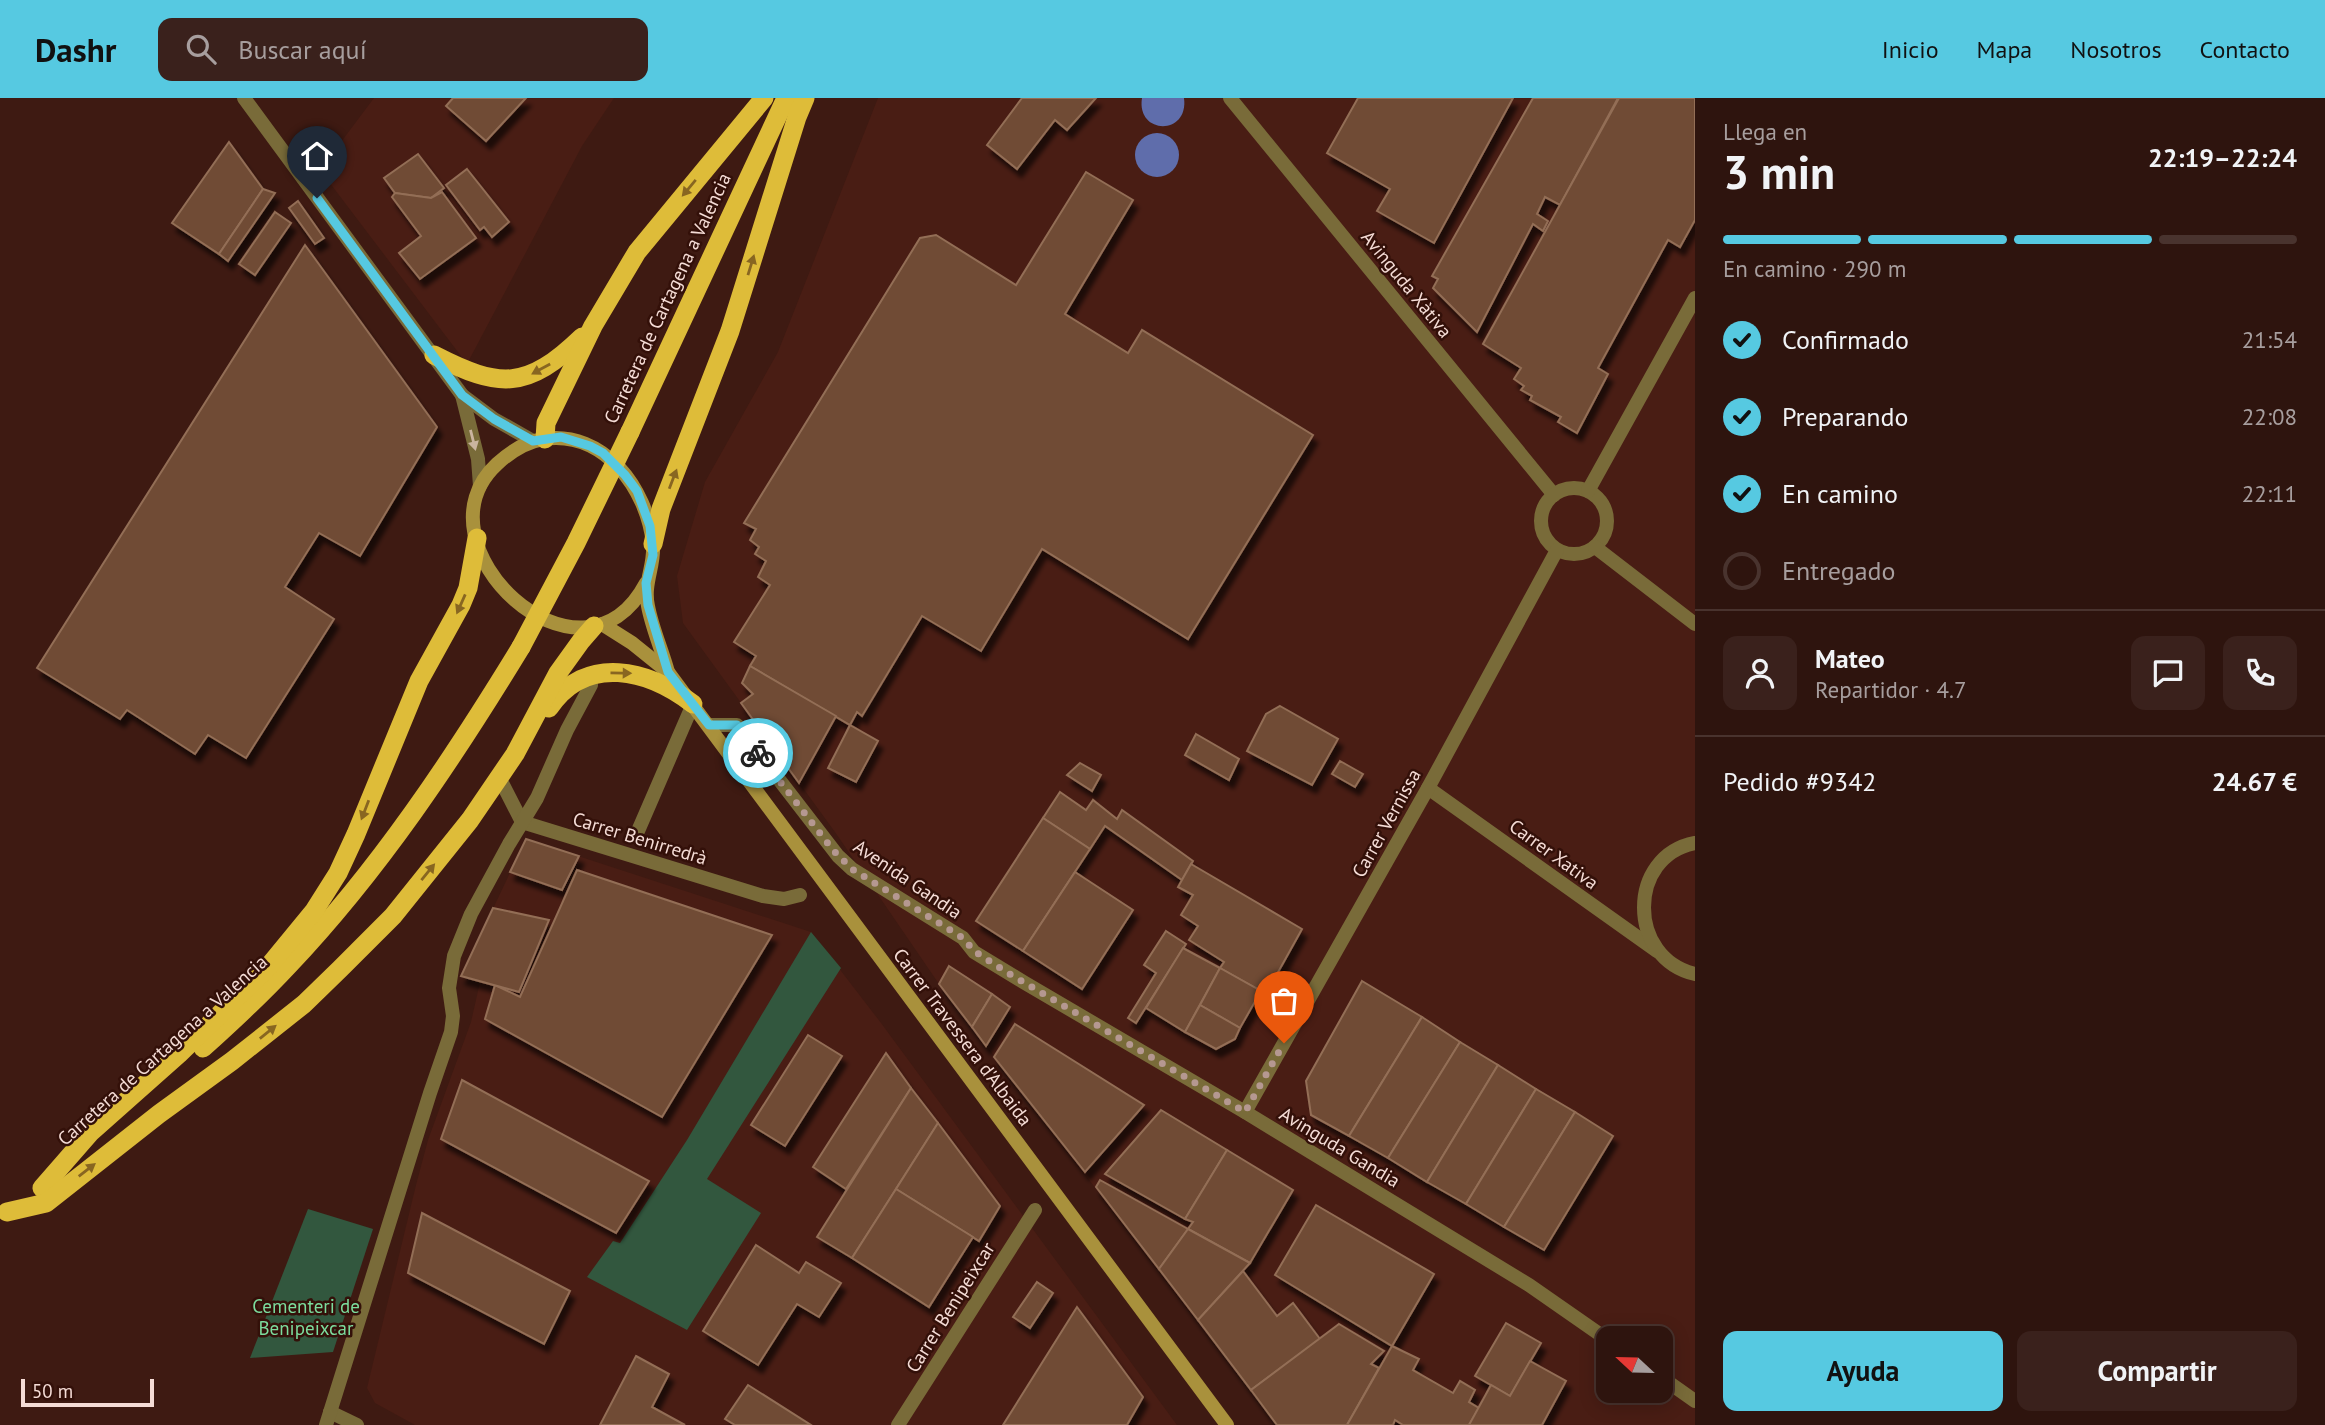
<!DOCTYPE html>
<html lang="es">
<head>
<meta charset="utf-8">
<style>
  :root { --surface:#2e140e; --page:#3a211c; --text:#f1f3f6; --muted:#a79e9e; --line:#49332e; --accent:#56c9e1 }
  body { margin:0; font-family:"PT Sans",sans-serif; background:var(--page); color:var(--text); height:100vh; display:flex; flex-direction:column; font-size:26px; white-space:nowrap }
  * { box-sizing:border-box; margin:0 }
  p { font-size:23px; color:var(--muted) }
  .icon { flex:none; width:38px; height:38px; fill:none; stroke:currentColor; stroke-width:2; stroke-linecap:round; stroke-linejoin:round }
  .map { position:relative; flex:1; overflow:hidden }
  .side { display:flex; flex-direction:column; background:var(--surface); width:630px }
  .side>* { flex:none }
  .needle { width:46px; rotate:292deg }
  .controls { position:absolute; left:1596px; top:1228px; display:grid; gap:14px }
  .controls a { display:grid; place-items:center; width:77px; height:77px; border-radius:14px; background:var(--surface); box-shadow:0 4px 18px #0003,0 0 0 2px var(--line); font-size:35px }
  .scale { position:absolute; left:21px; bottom:18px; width:133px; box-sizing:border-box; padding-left:7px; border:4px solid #f5dcd6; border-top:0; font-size:19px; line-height:24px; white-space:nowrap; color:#f5dcd6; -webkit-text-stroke:5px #331009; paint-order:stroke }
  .pin { position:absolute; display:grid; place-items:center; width:60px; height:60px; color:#fff; margin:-72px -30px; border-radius:50% 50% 50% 0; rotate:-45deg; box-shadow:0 0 7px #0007 }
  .pin .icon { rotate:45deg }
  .courier { position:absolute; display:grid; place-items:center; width:70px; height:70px; margin:-35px; border:5px solid #56c9e1; border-radius:50%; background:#fff; color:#222; box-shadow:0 2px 9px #0007 }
  .summary em { font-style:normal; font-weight:700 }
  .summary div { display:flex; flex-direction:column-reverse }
  .summary { display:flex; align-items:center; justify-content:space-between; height:119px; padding:0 28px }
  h1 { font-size:46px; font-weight:700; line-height:52px }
  .bar { display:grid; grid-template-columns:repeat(4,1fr); gap:10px 7px; align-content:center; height:84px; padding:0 28px }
  .bar i { height:9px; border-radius:5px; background:var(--line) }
  .bar .active { background:var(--accent) }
  .bar p { grid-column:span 4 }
  .line { display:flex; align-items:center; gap:18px; padding:0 28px; border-top:2px solid var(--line) }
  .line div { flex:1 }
  .round { display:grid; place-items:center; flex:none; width:74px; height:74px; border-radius:14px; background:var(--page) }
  ol { padding:0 28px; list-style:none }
  li { display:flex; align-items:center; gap:21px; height:77px }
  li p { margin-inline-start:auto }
  li .icon { padding:7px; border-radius:50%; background:var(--accent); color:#111; stroke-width:4 }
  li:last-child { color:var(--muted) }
  li i { width:38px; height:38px; border:4px solid var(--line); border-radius:50% }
  .button { display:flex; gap:14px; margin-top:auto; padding:14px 28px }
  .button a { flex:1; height:80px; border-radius:14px; background:var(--accent); color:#111; font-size:28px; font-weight:700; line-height:80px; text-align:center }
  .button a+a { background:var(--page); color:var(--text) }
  header { display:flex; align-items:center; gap:42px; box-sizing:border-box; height:98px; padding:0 35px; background:var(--accent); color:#111 }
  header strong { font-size:33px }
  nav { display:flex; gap:38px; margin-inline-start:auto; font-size:24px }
  .search { width:490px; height:63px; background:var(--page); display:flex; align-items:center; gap:18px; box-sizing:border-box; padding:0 24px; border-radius:14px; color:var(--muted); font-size:26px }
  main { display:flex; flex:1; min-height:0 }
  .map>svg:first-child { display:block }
</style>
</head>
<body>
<header>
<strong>Dashr</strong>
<div class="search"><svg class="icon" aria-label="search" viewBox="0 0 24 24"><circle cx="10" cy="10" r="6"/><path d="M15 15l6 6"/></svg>Buscar aquí</div>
<nav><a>Inicio</a><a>Mapa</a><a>Nosotros</a><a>Contacto</a></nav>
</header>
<main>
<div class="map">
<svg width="1695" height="1327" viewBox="0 0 1695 1327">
  <defs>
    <filter id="shadow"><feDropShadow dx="4.5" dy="8" stdDeviation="2" flood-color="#0009"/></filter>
  </defs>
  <rect width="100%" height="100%" fill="#3e1a12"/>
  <g fill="#491d14" fill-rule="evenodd">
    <path d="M 374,0 L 614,0 L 582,48 L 467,266 L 320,72 Z"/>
    <path d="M 878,0 L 1695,0 L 1695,1327 L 1277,1327 L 939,886 L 835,734 L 683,525 L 677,478 L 705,384 L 778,254 ZM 1608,1241 L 1661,1241 L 1661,1293 L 1608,1293 Z"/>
    <path d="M 526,741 L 811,834 L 881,925 L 1177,1327 L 415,1327 L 375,1305 L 367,1290 L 416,1087 L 428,1042 L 471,924 L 480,884 L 461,878 Z"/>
  </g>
  <g fill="#32573e">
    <path d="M 811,834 L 841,870 L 707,1081 L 761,1115 L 687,1232 L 587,1179 L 613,1143 L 620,1145 L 687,1042 Z"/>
    <path d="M 308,1111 L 373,1131 L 333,1254 L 250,1260 Z"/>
  </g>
  <g fill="#5f6dab">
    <path d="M 1142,0 L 1184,0 C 1189,38 1136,37 1142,0 Z"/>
    <circle cx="1157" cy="57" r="22"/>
  </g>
  <g fill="#6f4c35" stroke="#936e56" stroke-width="2" filter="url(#shadow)">
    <path d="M 453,0 L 526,0 L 486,43 L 446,8 Z"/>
    <path d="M 1022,0 L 1096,0 L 1067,32 L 1055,22 L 1017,71 L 987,47 Z"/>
    <path d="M 1358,0 L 1513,0 L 1434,145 L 1377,113 L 1390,91 L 1327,55 Z"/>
    <path d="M 1533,0 L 1618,0 L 1560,107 L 1545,99 L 1537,116 L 1548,123 L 1543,133 L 1533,126 L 1477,234 L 1433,190 L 1438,181 L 1432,178 Z"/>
    <path d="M 1619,0 L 1695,0 L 1695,122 L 1680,149 L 1668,142 L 1598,270 L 1608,276 L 1577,335 L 1558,324 L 1561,319 L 1530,302 L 1532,298 L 1521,292 L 1524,288 L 1514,281 L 1521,270 L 1483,246 Z"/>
    <path d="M 229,44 L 263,91 L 219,156 L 172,125 Z"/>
    <path d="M 418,56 L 444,90 L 431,100 L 395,95 L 384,80 Z"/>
    <path d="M 467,71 L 509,124 L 492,139 L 484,129 L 480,132 L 446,87 Z"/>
    <path d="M 1086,74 L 1133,102 L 1065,216 L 1128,255 L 1142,232 L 1313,337 L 1188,541 L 1042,451 L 981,553 L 922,518 L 862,618 L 857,614 L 850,627 L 750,568 L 756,558 L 734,544 L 770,487 L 758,479 L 766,463 L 755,456 L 759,449 L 750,442 L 756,431 L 744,425 L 920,140 L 936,137 L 1016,187 Z"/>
    <path d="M 263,91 L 275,95 L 228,163 L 219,156 Z"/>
    <path d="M 442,94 L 476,140 L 420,181 L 399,155 L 421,138 L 392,99 L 395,95 L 431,100 Z"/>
    <path d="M 298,103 L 324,140 L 315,146 L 289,110 Z"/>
    <path d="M 275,114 L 291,125 L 255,177 L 239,166 Z"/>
    <path d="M 305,147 L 437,329 L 360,458 L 319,435 L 285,489 L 334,521 L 246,660 L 208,637 L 195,656 L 127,612 L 120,621 L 37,570 Z"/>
    <path d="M 750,568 L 836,618 L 799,685 L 741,605 L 753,596 L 742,585 Z"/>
    <path d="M 1280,608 L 1338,641 L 1312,687 L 1247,653 L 1266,616 Z"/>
    <path d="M 850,627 L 878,643 L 856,684 L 828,670 Z"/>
    <path d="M 1196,636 L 1239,661 L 1229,682 L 1185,657 Z"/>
    <path d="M 1340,663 L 1363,676 L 1355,689 L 1332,676 Z"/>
    <path d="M 1080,665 L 1101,677 L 1092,693 L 1067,677 Z"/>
    <path d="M 1060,694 L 1086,712 L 1093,702 L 1117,721 L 1122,712 L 1193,763 L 1182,782 L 1105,728 L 1090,751 L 1043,720 Z"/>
    <path d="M 1043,720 L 1090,751 L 1023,853 L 976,823 Z"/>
    <path d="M 526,741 L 579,758 L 562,792 L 510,774 Z"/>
    <path d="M 1191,766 L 1302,831 L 1266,896 L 1220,870 L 1224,864 L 1189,842 L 1198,828 L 1181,817 L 1193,797 L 1178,789 Z"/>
    <path d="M 577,772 L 772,837 L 662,1019 L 485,921 L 495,887 L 520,899 Z"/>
    <path d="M 1075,774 L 1133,812 L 1082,891 L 1023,853 Z"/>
    <path d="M 493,810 L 549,822 L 519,894 L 461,878 Z"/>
    <path d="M 1166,833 L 1186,846 L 1136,925 L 1128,920 L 1156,875 L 1144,867 Z"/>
    <path d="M 1183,850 L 1220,870 L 1185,934 L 1146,910 Z"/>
    <path d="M 949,868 L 992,896 L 972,929 L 939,886 Z"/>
    <path d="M 1220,870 L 1261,893 L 1240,930 L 1200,907 Z"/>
    <path d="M 1362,883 L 1422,919 L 1349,1038 L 1311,1017 L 1306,983 Z"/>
    <path d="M 992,896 L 1010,909 L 986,948 L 972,929 Z"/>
    <path d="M 1200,907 L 1240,930 L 1235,941 L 1216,951 L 1185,934 Z"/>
    <path d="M 1422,919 L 1460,944 L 1388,1060 L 1349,1038 Z"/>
    <path d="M 1015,926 L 1144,1007 L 1085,1074 L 994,959 Z"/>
    <path d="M 808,937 L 842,958 L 785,1048 L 751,1027 Z"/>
    <path d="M 1460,944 L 1498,967 L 1427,1084 L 1388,1060 Z"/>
    <path d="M 886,955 L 911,990 L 846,1091 L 813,1069 Z"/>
    <path d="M 1498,967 L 1536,991 L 1466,1106 L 1427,1084 Z"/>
    <path d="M 462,982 L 649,1083 L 616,1135 L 441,1041 Z"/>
    <path d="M 911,990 L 938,1025 L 852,1160 L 817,1139 Z"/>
    <path d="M 1536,991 L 1575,1014 L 1504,1129 L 1466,1106 Z"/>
    <path d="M 1161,1012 L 1227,1052 L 1185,1121 L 1105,1076 Z"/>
    <path d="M 1575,1014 L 1613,1038 L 1544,1152 L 1504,1129 Z"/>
    <path d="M 938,1025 L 1000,1108 L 979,1143 L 896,1091 Z"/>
    <path d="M 1227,1052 L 1293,1092 L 1250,1165 L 1188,1131 L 1193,1124 L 1185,1121 Z"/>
    <path d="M 1100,1082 L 1188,1131 L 1159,1171 L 1096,1089 Z"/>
    <path d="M 896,1091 L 973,1139 L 929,1209 L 852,1160 Z"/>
    <path d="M 1316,1107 L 1434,1176 L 1392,1248 L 1275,1177 Z"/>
    <path d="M 422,1115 L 570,1193 L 544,1246 L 408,1175 Z"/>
    <path d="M 1188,1131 L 1250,1165 L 1198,1222 L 1159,1171 Z"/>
    <path d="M 756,1147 L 799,1175 L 806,1164 L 841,1185 L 819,1219 L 797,1206 L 758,1267 L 703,1233 Z"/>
    <path d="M 1243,1173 L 1277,1218 L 1293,1205 L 1320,1241 L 1251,1292 L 1198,1222 Z"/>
    <path d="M 1037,1184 L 1053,1195 L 1030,1230 L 1013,1219 Z"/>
    <path d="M 1077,1209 L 1143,1299 L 1127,1327 L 1003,1327 Z"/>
    <path d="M 1506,1225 L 1541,1245 L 1510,1298 L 1475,1278 Z"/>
    <path d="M 1339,1226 L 1384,1253 L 1371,1266 L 1379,1270 L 1347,1327 L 1277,1327 L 1251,1292 Z"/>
    <path d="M 1392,1248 L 1419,1261 L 1413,1272 L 1453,1295 L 1460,1283 L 1475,1292 L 1469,1304 L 1479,1310 L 1469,1327 L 1403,1327 L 1395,1322 L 1393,1327 L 1347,1327 Z"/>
    <path d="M 636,1258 L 669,1276 L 652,1309 L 685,1327 L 600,1327 Z"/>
    <path d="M 1530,1263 L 1566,1283 L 1542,1327 L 1469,1327 L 1491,1287 L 1510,1298 Z"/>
    <path d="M 748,1287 L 811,1327 L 735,1327 L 725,1321 Z"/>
  </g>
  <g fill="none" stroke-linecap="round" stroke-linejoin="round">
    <g stroke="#796b39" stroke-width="14">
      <path d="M 1230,0 L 1554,397"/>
      <circle cx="1574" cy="423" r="33"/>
      <path d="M 1588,393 L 1695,200"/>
      <path d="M 1595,449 L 1695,526"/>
      <path d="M 709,627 L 737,627 L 838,758 L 852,771 L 963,840 L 974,854 L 1025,885 L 1245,1014 L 1529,1187 L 1608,1242"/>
      <path d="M 499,679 L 522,724"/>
      <path d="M 1428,690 L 1657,853"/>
      <path d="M 522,724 L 763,798 L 784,801 L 800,797"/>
      <path d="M 638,733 L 693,606"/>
      <path d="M 1695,745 C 1627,758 1627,860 1695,876"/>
      <path d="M 1245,1014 L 1428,690 L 1557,452"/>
      <path d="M 1661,1279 L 1695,1303"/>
      <path d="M 330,1314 L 357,1327"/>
      <path d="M 326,1327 L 430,995 L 451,934 L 453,918 L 449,890 L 454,858 L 471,816 L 509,746 L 537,700 L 567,632 L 591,587"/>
      <path d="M 898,1327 L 1035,1112"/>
    </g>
    <g stroke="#796b39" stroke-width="14">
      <path d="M 244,0 L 462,297 L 494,321 L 533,343"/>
      <path d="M 462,297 L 478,361 L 480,388"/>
    </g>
    <g stroke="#a9913c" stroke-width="14">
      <path d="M 646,485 C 581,608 410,446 497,366 C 510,354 525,344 543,341 C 604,332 647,390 653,446 C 655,467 643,486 648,508 C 652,530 662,552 668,574"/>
      <path d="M 602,526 L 632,545 L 668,574 L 1227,1327"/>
    </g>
    <g stroke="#debc39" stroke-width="19">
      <path d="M 434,257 C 500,291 527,292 582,239"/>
      <path d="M 630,334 L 786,0"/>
      <path d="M 545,341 L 546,325 L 593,228 L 637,154 L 764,0"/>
      <path d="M 653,446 L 661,411 L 730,233 L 797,19 L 805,0"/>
      <path d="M 549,610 C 586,555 649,572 693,606"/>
      <path d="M 203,950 C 232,924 261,897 288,868 C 379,772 452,662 521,549"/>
      <path d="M 42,1090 L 90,1035 L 179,956 L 268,869 L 314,813 L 338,775 L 356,736 L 419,583 L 461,507 L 468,490 L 477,440"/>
      <path d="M 7,1114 L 46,1105 L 159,1016 L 232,963 L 304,906 L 340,871 L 393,818 L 470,722 L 515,656 L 558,575 L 581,543 L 594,528"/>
    </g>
    <path stroke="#debc39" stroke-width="19" d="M 521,549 L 576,445 L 630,334"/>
  </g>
  <defs><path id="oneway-solid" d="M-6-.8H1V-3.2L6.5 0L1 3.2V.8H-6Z" transform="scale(1.75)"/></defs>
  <g fill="#886621">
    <use href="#oneway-solid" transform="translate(689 90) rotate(130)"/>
    <use href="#oneway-solid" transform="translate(751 167) rotate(-73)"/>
    <use href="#oneway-solid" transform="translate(541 271) rotate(151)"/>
    <use href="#oneway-solid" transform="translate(673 381) rotate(-69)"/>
    <use href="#oneway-solid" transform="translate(461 506) rotate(114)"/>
    <use href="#oneway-solid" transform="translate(621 575) rotate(1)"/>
    <use href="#oneway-solid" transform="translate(365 712) rotate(111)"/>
    <use href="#oneway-solid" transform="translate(428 774) rotate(-51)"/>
    <use href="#oneway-solid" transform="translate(268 934) rotate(-39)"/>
    <use href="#oneway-solid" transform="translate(87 1072) rotate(-38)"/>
  </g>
  <use fill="#cab49f" href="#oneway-solid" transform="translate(473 342) rotate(76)"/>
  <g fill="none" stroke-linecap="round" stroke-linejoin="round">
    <path stroke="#b59891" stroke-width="7" stroke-dasharray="0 12.6" d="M 758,655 L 833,752 L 852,771 L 963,840 L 974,853 L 1008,875 L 1245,1014 L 1284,945"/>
    <path stroke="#56c9e1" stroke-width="9" d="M 317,100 L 462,297 L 494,321 L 533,343 L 561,339 L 590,348 L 603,355 L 625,377 L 637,393 L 650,428 L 653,457 L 646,485 L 648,507 L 668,574 L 709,627 L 737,627 L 758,655"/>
  </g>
  <g text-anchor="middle" stroke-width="5" stroke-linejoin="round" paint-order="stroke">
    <g font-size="19" fill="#f5dcd6" stroke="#331009">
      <text transform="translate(1407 186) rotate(51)" y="7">Avinguda Xàtiva</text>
      <text transform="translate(667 200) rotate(-65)" y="7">Carretera de Cartagena a Valencia</text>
      <text transform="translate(1386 725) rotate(-61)" y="7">Carrer Vernissa</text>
      <text transform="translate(640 740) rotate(17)" y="7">Carrer Benirredrà</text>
      <text transform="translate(1554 756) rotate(36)" y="7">Carrer Xativa</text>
      <text transform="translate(908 781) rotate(34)" y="7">Avenida Gandia</text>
      <text transform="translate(963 939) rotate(53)" y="7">Carrer Travessera d'Albaida</text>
      <text transform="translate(162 952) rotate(-42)" y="7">Carretera de Cartagena a Valencia</text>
      <text transform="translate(1340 1049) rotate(31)" y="7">Avinguda Gandia</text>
      <text transform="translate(950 1209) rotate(-58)" y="7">Carrer Benipeixcar</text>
    </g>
    <g font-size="19" fill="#7cdc9d" stroke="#331009">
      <text x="306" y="1215">Cementeri de<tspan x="306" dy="22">Benipeixcar</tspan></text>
    </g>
  </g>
</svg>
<div class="controls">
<a><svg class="needle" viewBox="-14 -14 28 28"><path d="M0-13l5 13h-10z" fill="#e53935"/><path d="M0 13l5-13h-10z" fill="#a79e9e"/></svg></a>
</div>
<div class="scale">50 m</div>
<div class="pin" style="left:1284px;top:945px;background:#ea580c"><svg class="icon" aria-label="bag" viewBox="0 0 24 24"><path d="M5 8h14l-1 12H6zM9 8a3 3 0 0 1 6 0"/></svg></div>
<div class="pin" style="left:317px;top:100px;background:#1f2937"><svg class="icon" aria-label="home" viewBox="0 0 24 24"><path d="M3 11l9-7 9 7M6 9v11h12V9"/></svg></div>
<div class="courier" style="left:758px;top:655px"><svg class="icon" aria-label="bike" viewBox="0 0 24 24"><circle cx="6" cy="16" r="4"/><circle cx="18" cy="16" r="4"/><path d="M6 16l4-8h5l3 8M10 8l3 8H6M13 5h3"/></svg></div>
</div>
<section class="side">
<div class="summary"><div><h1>3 min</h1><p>Llega en</p></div><em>22:19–22:24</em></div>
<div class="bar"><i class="active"></i><i class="active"></i><i class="active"></i><i></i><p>En camino · 290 m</p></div>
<ol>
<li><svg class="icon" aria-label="check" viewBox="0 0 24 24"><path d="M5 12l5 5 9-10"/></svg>Confirmado<p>21:54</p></li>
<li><svg class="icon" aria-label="check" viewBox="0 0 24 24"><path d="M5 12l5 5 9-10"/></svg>Preparando<p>22:08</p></li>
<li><svg class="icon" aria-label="check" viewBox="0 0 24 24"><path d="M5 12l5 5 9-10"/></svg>En camino<p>22:11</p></li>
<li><i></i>Entregado</li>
</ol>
<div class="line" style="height:126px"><a class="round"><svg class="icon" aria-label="person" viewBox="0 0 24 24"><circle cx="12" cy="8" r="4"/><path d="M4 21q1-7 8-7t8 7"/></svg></a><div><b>Mateo</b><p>Repartidor · 4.7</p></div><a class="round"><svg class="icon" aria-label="chat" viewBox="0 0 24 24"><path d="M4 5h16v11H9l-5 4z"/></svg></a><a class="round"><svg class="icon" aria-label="phone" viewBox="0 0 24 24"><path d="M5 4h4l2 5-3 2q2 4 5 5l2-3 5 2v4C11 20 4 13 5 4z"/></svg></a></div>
<div class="line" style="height:91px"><div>Pedido #9342</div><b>24.67 €</b></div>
<div class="button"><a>Ayuda</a><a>Compartir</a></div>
</section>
</main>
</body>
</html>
